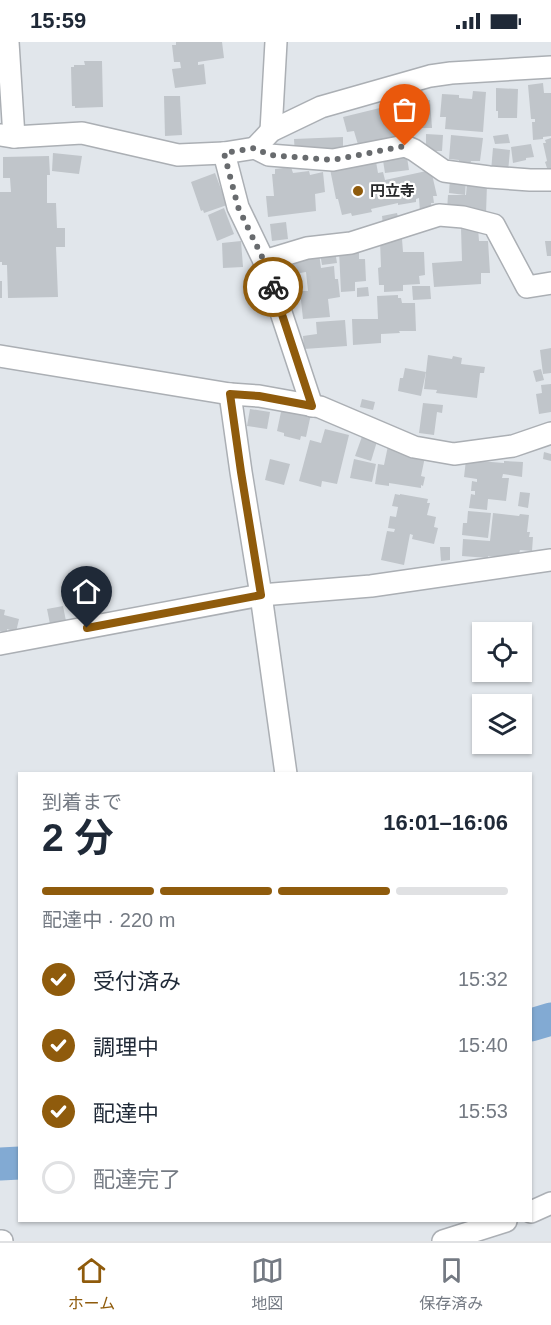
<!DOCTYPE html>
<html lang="ja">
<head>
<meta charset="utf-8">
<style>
  :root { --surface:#fff; --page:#f2f2f3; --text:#1f2937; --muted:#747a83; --line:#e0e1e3; --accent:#8f5b0c }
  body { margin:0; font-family:Arial,"Noto Sans JP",sans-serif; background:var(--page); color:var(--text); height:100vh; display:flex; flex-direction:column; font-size:22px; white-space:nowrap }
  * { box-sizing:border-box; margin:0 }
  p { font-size:20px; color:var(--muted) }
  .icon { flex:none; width:33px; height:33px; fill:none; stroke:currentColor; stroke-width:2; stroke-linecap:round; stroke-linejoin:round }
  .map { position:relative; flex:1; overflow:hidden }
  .details { position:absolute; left:18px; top:730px; width:514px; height:450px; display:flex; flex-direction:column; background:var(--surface); border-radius:0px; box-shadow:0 2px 4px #0004 }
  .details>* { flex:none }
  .tools { position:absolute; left:472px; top:580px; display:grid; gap:12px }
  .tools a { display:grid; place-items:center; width:60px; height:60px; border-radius:0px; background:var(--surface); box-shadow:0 2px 4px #0004; font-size:30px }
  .pin { position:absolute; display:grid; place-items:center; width:51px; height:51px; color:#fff; margin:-62px -26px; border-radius:50% 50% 50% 0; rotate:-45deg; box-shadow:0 0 6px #0007 }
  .pin .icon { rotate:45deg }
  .courier { position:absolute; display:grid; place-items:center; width:60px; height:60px; margin:-30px; border:4px solid #8f5b0c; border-radius:50%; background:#fff; color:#222; box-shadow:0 2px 8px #0007 }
  .head em { font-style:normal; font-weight:700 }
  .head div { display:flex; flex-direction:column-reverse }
  .head { display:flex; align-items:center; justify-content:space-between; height:102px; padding:0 24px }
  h1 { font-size:39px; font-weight:700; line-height:45px }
  .bar { display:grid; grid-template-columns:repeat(4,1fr); gap:9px 6px; align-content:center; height:72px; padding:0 24px }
  .bar i { height:8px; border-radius:4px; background:var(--line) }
  .bar .selected { background:var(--accent) }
  .bar p { grid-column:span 4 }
  ol { padding:0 24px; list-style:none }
  li { display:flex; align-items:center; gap:18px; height:66px }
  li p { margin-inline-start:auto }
  li .icon { padding:6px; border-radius:50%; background:var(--accent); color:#fff; stroke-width:4 }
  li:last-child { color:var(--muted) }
  li i { width:33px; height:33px; border:3px solid var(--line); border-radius:50% }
  .status { display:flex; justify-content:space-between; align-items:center; height:42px; padding:0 30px; background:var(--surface); direction:ltr }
  .status svg { height:16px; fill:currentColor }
  .dock { display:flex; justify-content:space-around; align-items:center; height:84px; border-top:2px solid var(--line); background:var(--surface); font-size:16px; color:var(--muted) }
  .dock a { display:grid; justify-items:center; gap:3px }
  .dock .selected { color:var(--accent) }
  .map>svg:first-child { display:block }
</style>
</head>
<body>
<div class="status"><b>15:59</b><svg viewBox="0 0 49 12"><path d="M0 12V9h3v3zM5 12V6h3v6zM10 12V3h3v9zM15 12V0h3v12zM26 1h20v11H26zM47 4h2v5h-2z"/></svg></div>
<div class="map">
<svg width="551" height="1199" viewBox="0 0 551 1199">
  <rect width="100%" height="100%" fill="#e1e6eb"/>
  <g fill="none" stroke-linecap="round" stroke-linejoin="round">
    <g stroke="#82aad3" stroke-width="33">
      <path d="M 531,983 L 551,977"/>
      <path d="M 0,1122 L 20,1121"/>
    </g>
  </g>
  <g fill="#c0c5ca">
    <path d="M 176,0 L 222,0 L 224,16 L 198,20 L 198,23 L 204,22 L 206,42 L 175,46 L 172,27 L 181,26 L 180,20 L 174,20 L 172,3 L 176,3 Z"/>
    <path d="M 84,19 L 102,19 L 103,65 L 75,66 L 75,64 L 72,64 L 71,25 L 74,25 L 74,23 L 85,23 Z"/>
    <path d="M 543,41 L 544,51 L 551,51 L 551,94 L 543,95 L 543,97 L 533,98 L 532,80 L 535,80 L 535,77 L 531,77 L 528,43 Z"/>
    <path d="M 496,46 L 518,47 L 517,76 L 498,76 L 498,69 L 496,69 Z"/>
    <path d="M 473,49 L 486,50 L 483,90 L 445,87 L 446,75 L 440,75 L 442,52 L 459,53 L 459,56 L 472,57 Z"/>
    <path d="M 164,54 L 180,54 L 182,93 L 165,94 Z"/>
    <path d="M 416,58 L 430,58 L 432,86 L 418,86 Z"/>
    <path d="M 403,60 L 407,79 L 397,82 L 400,94 L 359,106 L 354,89 L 347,90 L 343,75 L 388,64 L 389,71 L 392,71 L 390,63 Z"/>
    <path d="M 426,92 L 443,93 L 442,109 L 429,109 L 426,107 Z"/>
    <path d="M 508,92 L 510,101 L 495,102 L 493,94 Z"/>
    <path d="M 451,93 L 483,96 L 480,119 L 471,119 L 470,122 L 459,121 L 459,118 L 449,117 Z"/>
    <path d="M 343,95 L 343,110 L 295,112 L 294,97 Z"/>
    <path d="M 551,96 L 551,128 L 548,129 L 545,120 L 547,119 L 543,101 L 546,101 L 545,98 Z"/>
    <path d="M 531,102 L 534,115 L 526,116 L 526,118 L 513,121 L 511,105 Z"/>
    <path d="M 493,106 L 510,108 L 508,130 L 491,129 Z"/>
    <path d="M 406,109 L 409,128 L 385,131 L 382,112 Z"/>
    <path d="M 53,111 L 82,114 L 79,132 L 52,129 Z"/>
    <path d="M 49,114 L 50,133 L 47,133 L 47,161 L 56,161 L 57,186 L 65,186 L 65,205 L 56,205 L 58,255 L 8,256 L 7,223 L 2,223 L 2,220 L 0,220 L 0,150 L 11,150 L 10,136 L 3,136 L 3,115 Z"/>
    <path d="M 375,114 L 378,131 L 383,130 L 385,138 L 431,128 L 437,154 L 433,154 L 434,161 L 431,161 L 432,168 L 420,170 L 419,156 L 416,157 L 416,160 L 398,163 L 398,161 L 371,167 L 372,170 L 352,174 L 351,171 L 342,173 L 338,157 L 336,157 L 330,127 Z"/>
    <path d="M 291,125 L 293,131 L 309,129 L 310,133 L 323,130 L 325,150 L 315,152 L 316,169 L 268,175 L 266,154 L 274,154 L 272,132 L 275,132 L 275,127 Z"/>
    <path d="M 215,131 L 227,163 L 204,171 L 203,168 L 201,169 L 191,140 Z"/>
    <path d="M 450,136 L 466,137 L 465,153 L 449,151 Z"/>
    <path d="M 467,141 L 487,142 L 486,172 L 447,169 L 448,153 L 469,153 L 466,153 Z"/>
    <path d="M 224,166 L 234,192 L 217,199 L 208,173 Z"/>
    <path d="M 397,171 L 399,180 L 383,183 L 382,174 Z"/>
    <path d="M 286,180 L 288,197 L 272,199 L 270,182 Z"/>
    <path d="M 461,186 L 478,186 L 479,199 L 488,199 L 490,231 L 481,231 L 481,242 L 434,245 L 432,221 L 462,219 Z"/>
    <path d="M 402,197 L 403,210 L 424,210 L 425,233 L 419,234 L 420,242 L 403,243 L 403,249 L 384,250 L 384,243 L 379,243 L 378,226 L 381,225 L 380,198 Z"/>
    <path d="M 241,199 L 243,225 L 223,226 L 222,201 Z"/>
    <path d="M 545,199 L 551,199 L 551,214 L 547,214 Z"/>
    <path d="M 359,208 L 359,217 L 365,217 L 366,239 L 355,240 L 355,249 L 341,250 L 339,209 Z"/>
    <path d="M 335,209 L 337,221 L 322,223 L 320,211 Z"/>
    <path d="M 319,211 L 321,226 L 334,224 L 335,237 L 338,237 L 340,255 L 328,257 L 330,275 L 303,277 L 300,249 L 308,249 L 306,230 L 294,232 L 292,214 Z"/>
    <rect x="0" y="239" width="2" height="17"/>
    <path d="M 412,244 L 430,244 L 431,257 L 413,258 Z"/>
    <path d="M 368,245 L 369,254 L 357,255 L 357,246 Z"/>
    <path d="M 398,253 L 398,256 L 401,256 L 402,261 L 415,261 L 416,289 L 399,289 L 400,291 L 381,292 L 381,301 L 353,303 L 352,277 L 378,277 L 377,254 Z"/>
    <path d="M 345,278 L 347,304 L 304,307 L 303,294 L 317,292 L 316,280 Z"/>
    <path d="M 551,306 L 551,331 L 543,332 L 540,308 Z"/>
    <path d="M 428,313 L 452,317 L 453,314 L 462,316 L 461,322 L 485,325 L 484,331 L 480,331 L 477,356 L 436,351 L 437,348 L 424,347 Z"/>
    <path d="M 405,326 L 426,330 L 421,354 L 398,349 L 400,336 L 403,336 Z"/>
    <path d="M 541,327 L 544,338 L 536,340 L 533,329 Z"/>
    <path d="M 551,342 L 551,370 L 539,372 L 536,352 L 542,351 L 541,343 Z"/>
    <path d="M 362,357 L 375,360 L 373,368 L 360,365 Z"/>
    <path d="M 423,361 L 443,363 L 442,371 L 437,370 L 434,393 L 419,391 Z"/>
    <path d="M 282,365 L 311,372 L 306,395 L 301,394 L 300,398 L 284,394 L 284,391 L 277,389 Z"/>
    <path d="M 250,367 L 270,370 L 267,387 L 247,384 Z"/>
    <path d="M 325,387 L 349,393 L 337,442 L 322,439 L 321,445 L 299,439 L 310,398 L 321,401 Z"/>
    <path d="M 364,389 L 379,393 L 371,419 L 355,414 Z"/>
    <path d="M 389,399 L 425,415 L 421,434 L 425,435 L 423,444 L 421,443 L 421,446 L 389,441 L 389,444 L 375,442 L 378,422 L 384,423 Z"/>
    <path d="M 544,410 L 551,412 L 551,419 L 543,417 Z"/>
    <path d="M 270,417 L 290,422 L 284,443 L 265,438 Z"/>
    <path d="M 354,417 L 376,422 L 372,440 L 350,436 Z"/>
    <path d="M 466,418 L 504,421 L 504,419 L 523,420 L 522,435 L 503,432 L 502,436 L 509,436 L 506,459 L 488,457 L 487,468 L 469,466 L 471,452 L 475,453 L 475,449 L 471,449 L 472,439 L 477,440 L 477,437 L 464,435 Z"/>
    <path d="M 520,450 L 530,451 L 528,466 L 518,464 Z"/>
    <path d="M 395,452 L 400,453 L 400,452 L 428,457 L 427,461 L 430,461 L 427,473 L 436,475 L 434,485 L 438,486 L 434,502 L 412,497 L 413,493 L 410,492 L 404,523 L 381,518 L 387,489 L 394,490 L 395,487 L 388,486 L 390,474 L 396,475 L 398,465 L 392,464 Z"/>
    <path d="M 468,469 L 491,471 L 488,496 L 462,493 L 463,481 L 467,481 Z"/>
    <path d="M 493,471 L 519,474 L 520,472 L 529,473 L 527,490 L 530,490 L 529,495 L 533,495 L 532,509 L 520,508 L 519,512 L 499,515 L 488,514 L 488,516 L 462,514 L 463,497 L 490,499 Z"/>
    <path d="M 440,505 L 450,505 L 450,518 L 441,519 Z"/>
    <path d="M 63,564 L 66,579 L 50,582 L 47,567 Z"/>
    <path d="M 0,567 L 5,568 L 4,573 L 19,577 L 16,590 L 7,587 L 7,591 L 0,589 Z"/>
  </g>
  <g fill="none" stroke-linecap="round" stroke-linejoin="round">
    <g stroke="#abafb4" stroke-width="24">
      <g id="minor">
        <path d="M 8,0 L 14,95"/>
        <path d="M 271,89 L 276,0"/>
        <path d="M 0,93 L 14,95 L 82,91 L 178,113 L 224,111 L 255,106 L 269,113 L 333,118 L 405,104 L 414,108 L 444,129 L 489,135 L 530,138 L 551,138"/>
        <path d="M 255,106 L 271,89 L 321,65 L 430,34 L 451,31 L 551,25"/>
        <path d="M 224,111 L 238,165 L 264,219 L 312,364"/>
        <path d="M 264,219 L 307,206 L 351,201 L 439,173 L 463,175 L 494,183 L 527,245 L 551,241"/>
        <path d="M 0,314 L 230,352 L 259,354 L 320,365 L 414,405 L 454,412 L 513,404 L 551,391"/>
        <path d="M 230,352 L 241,430 L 261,553 L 286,732"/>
        <path d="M 0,602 L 261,553 L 371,544 L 551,518"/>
        <path d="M 531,1170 L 551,1161"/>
        <path d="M 0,1199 L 2,1199"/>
        <path d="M 443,1199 L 506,1179"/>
      </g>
    </g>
    <use href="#minor" stroke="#fff" stroke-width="21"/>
  </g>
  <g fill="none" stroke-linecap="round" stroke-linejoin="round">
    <path stroke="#686b6e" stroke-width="6" stroke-dasharray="0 10.8" d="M 273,245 L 264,219 L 238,165 L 224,111 L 255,106 L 269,113 L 333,118 L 405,104"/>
    <path stroke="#8f5b0c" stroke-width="8" d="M 87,586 L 261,553 L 241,430 L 230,352 L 259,354 L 312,364 L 273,245"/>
  </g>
  <circle fill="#8f5b0c" stroke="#fff" stroke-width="2" cx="358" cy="149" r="6"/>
  <g text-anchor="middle" stroke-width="4.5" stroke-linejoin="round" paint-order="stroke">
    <g font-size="15" font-weight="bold" fill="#27292b" stroke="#fff" text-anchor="start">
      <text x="370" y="154">円立寺</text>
    </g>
  </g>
</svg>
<div class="tools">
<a><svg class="icon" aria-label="locate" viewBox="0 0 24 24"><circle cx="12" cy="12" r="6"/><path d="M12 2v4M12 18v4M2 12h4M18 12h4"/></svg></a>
<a><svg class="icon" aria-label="layers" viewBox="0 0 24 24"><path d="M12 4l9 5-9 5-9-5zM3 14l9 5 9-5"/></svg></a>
</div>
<div class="pin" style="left:405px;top:104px;background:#ea580c"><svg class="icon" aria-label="bag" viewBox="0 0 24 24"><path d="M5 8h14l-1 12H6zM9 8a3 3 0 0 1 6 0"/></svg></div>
<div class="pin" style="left:87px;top:586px;background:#1f2937"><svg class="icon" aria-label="home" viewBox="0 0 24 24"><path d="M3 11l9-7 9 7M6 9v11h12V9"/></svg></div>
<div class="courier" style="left:273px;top:245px"><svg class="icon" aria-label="bike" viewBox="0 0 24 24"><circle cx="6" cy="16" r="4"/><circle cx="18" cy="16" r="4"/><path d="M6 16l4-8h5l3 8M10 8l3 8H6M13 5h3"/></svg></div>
<section class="details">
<div class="head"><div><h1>2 分</h1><p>到着まで</p></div><em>16:01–16:06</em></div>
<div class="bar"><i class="selected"></i><i class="selected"></i><i class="selected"></i><i></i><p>配達中 · 220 m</p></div>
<ol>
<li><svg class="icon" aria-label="check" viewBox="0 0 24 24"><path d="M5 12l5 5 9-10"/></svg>受付済み<p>15:32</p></li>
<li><svg class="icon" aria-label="check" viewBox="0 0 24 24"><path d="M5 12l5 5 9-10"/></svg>調理中<p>15:40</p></li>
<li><svg class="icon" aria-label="check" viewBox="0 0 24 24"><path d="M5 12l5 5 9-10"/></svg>配達中<p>15:53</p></li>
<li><i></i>配達完了</li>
</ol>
</section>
</div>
<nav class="dock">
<a class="selected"><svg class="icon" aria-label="home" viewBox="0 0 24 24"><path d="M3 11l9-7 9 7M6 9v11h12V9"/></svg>ホーム</a>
<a><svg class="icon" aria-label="map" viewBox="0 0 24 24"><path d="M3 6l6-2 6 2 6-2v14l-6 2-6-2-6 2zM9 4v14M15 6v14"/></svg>地図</a>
<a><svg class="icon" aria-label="saved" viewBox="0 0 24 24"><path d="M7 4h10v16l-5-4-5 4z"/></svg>保存済み</a>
</nav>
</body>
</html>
